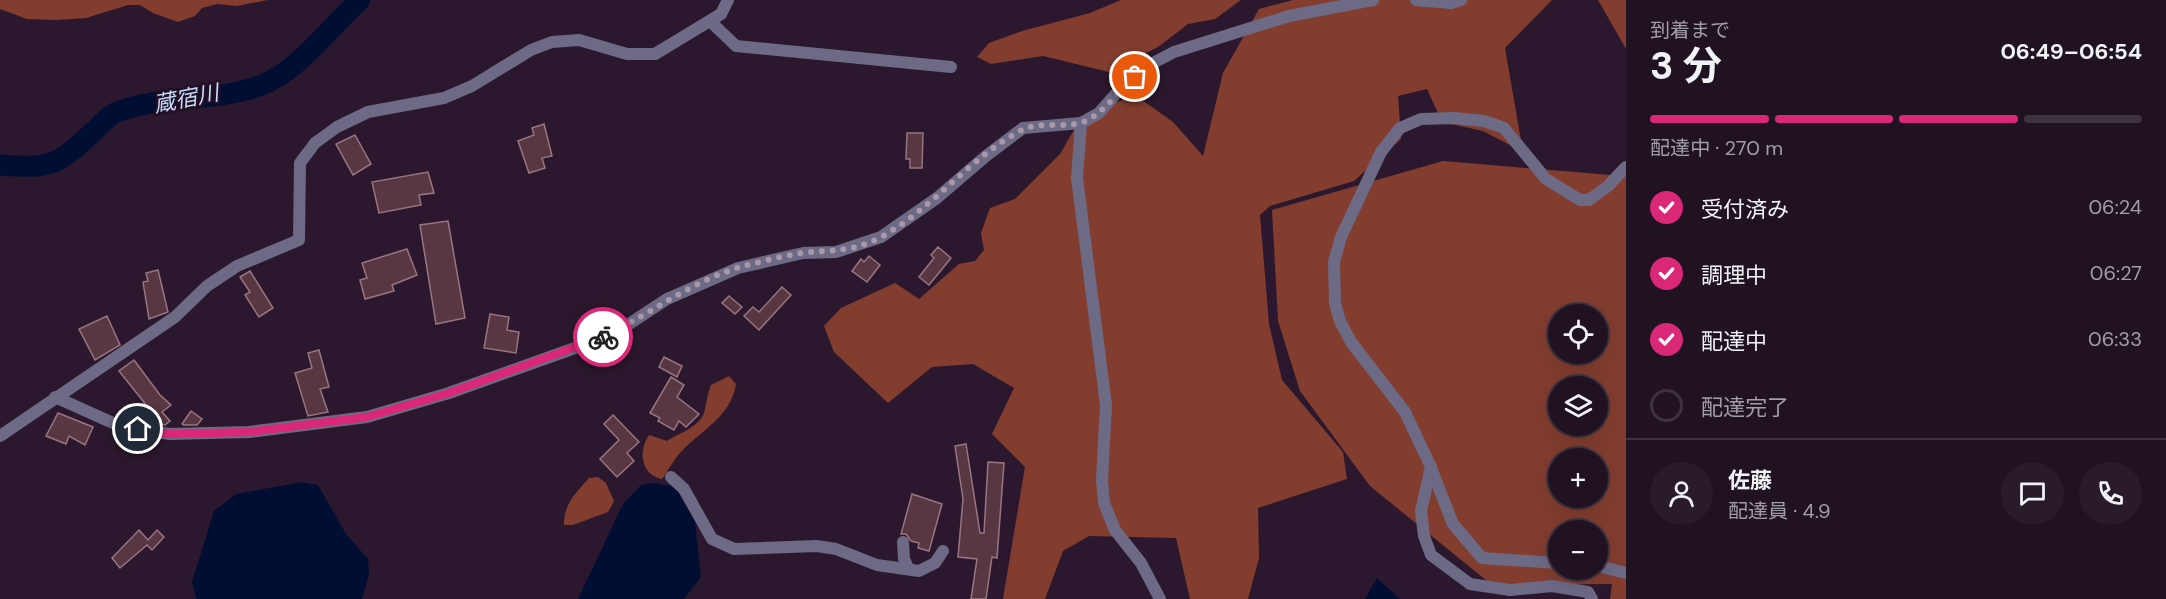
<!DOCTYPE html>
<html lang="ja">
<head>
<meta charset="utf-8">
<style>
  :root { --surface:#211222; --page:#291b2a; --text:#f1f3f6; --muted:#a29ea5; --line:#3e3240; --accent:#db2777 }
  body { margin:0; font-family:"DM Sans","Noto Sans JP",sans-serif; background:var(--page); color:var(--text); height:100vh; display:flex; flex-direction:column; font-size:22px; white-space:nowrap }
  * { box-sizing:border-box; margin:0 }
  p { font-size:20px; color:var(--muted) }
  .icon { flex:none; width:33px; height:33px; fill:none; stroke:currentColor; stroke-width:2; stroke-linecap:round; stroke-linejoin:round }
  .map { position:relative; flex:1; overflow:hidden }
  .sheet { display:flex; flex-direction:column; background:var(--surface); width:540px }
  .sheet>* { flex:none }
  .tools { position:absolute; left:1548px; top:304px; display:grid; gap:12px }
  .tools a { display:grid; place-items:center; width:60px; height:60px; border-radius:50%; background:var(--surface); box-shadow:0 6px 24px #0002,0 0 0 2px var(--line); font-size:30px }
  .pin { position:absolute; display:grid; place-items:center; width:51px; height:51px; color:#fff; margin:-26px; border:3px solid #fff; border-radius:50%; box-shadow:0 2px 6px #0007 }
  .courier { position:absolute; display:grid; place-items:center; width:60px; height:60px; margin:-30px; border:4px solid #db2777; border-radius:50%; background:#fff; color:#222; box-shadow:0 2px 8px #0007 }
  .overview em { font-style:normal; font-weight:700 }
  .overview div { display:flex; flex-direction:column-reverse }
  .overview { display:flex; align-items:center; justify-content:space-between; height:102px; padding:0 24px }
  h1 { font-size:39px; font-weight:700; line-height:45px }
  .bar { display:grid; grid-template-columns:repeat(4,1fr); gap:9px 6px; align-content:center; height:72px; padding:0 24px }
  .bar i { height:8px; border-radius:4px; background:var(--line) }
  .bar .current { background:var(--accent) }
  .bar p { grid-column:span 4 }
  .line { display:flex; align-items:center; gap:15px; padding:0 24px; border-top:2px solid var(--line) }
  .line div { flex:1 }
  .round { display:grid; place-items:center; flex:none; width:63px; height:63px; border-radius:32px; background:var(--page) }
  ol { padding:0 24px; list-style:none }
  li { display:flex; align-items:center; gap:18px; height:66px }
  li p { margin-inline-start:auto }
  li .icon { padding:6px; border-radius:50%; background:var(--accent); color:#fff; stroke-width:4 }
  li:last-child { color:var(--muted) }
  li i { width:33px; height:33px; border:3px solid var(--line); border-radius:50% }
  main { display:flex; flex:1; min-height:0 }
  .map>svg:first-child { display:block }
</style>
</head>
<body>
<main>
<div class="map">
<svg width="1626" height="599" viewBox="0 0 1626 599">
  <rect width="100%" height="100%" fill="#2c182e"/>
  <g fill="#823d2f" fill-rule="evenodd">
    <path d="M 0,0 L 268,0 L 237,6 L 217,4 L 202,8 L 195,16 L 178,22 L 153,13 L 140,5 L 128,5 L 86,18 L 57,20 L 27,19 L 0,9 Z"/>
    <path d="M 1121,0 L 1241,0 L 1215,19 L 1188,24 L 1158,47 L 1109,72 L 1043,56 L 991,64 L 977,57 L 989,43 L 1022,31 L 1090,13 Z"/>
    <path d="M 1293,0 L 1552,0 L 1505,48 L 1523,152 L 1483,131 L 1442,122 L 1427,89 L 1398,96 L 1401,139 L 1354,181 L 1270,206 L 1260,215 L 1269,324 L 1282,380 L 1343,452 L 1347,479 L 1258,508 L 1259,558 L 1248,599 L 1190,599 L 1176,538 L 1089,536 L 1063,551 L 1045,599 L 1003,599 L 1025,467 L 992,434 L 1014,388 L 973,364 L 932,367 L 888,403 L 834,352 L 824,326 L 841,308 L 895,283 L 919,299 L 959,264 L 975,261 L 984,250 L 981,233 L 990,208 L 1015,199 L 1060,154 L 1082,116 L 1135,95 L 1173,122 L 1203,156 L 1223,73 L 1259,9 Z"/>
    <path d="M 1598,0 L 1626,0 L 1626,49 Z"/>
    <path d="M 1443,161 L 1610,175 L 1626,173 L 1626,599 L 1610,599 L 1612,584 L 1492,585 L 1370,486 L 1300,391 L 1278,321 L 1272,210 ZM 1558,315 L 1598,315 L 1598,354 L 1558,354 ZM 1558,387 L 1598,387 L 1598,426 L 1558,426 ZM 1558,459 L 1598,459 L 1598,498 L 1558,498 ZM 1558,531 L 1598,531 L 1598,570 L 1558,570 Z"/>
    <path d="M 729,376 L 736,384 C 731,417 701,430 681,452 C 673,460 669,470 662,479 C 641,475 638,451 649,435 L 667,441 C 679,433 698,428 704,413 C 707,403 707,394 711,385 Z"/>
    <path d="M 598,477 L 606,483 L 614,501 L 608,512 L 573,525 L 564,525 C 564,503 576,493 589,478 Z"/>
  </g>
  <g fill="#000e33">
    <path d="M 302,482 L 318,485 L 346,534 L 368,559 L 369,574 L 362,599 L 196,599 L 192,582 L 214,511 L 236,494 Z"/>
    <path d="M 655,483 L 675,487 L 695,522 L 701,577 L 684,599 L 578,599 L 623,504 L 641,485 Z"/>
    <path d="M 1377,578 L 1400,599 L 1365,599 Z"/>
  </g>
  <g fill="none" stroke-linecap="round" stroke-linejoin="round">
    <path stroke="#000e33" stroke-width="21" d="M 0,165 C 49,169 57,166 93,132 C 100,126 108,115 117,112 C 164,94 218,103 264,84 C 299,70 332,25 360,0"/>
  </g>
  <g fill="#573742" stroke="#9a7580" stroke-width="1.5">
    <path d="M 544,124 L 552,156 L 542,158 L 545,168 L 529,173 L 518,141 L 534,135 L 532,128 Z"/>
    <path d="M 907,133 L 923,133 L 922,168 L 910,168 L 910,159 L 906,159 Z"/>
    <path d="M 355,135 L 371,164 L 353,175 L 336,144 Z"/>
    <path d="M 428,172 L 434,193 L 419,195 L 421,205 L 379,213 L 372,182 Z"/>
    <path d="M 448,221 L 465,318 L 436,324 L 420,225 Z"/>
    <path d="M 938,247 L 951,258 L 929,285 L 919,277 L 934,258 L 931,255 Z"/>
    <path d="M 407,249 L 417,275 L 392,285 L 394,291 L 365,299 L 360,280 L 367,278 L 362,263 Z"/>
    <path d="M 869,256 L 880,265 L 867,282 L 852,271 L 861,259 L 864,262 Z"/>
    <path d="M 158,270 L 168,312 L 149,319 L 143,282 L 148,281 L 146,273 Z"/>
    <path d="M 250,271 L 273,308 L 259,317 L 245,295 L 250,292 L 240,277 Z"/>
    <path d="M 782,287 L 791,295 L 759,330 L 744,316 L 753,307 L 759,312 Z"/>
    <path d="M 729,296 L 742,307 L 735,314 L 722,303 Z"/>
    <path d="M 490,314 L 509,317 L 507,330 L 519,332 L 516,353 L 484,348 Z"/>
    <path d="M 107,316 L 120,345 L 95,360 L 79,329 Z"/>
    <path d="M 319,350 L 329,387 L 320,389 L 328,412 L 308,416 L 295,373 L 312,368 L 308,353 Z"/>
    <path d="M 664,357 L 682,366 L 677,377 L 659,367 Z"/>
    <path d="M 134,360 L 160,395 L 171,405 L 162,412 L 170,421 L 165,425 L 155,424 L 152,420 L 149,423 L 137,421 L 134,417 L 147,406 L 119,371 Z"/>
    <path d="M 671,377 L 684,385 L 677,397 L 699,414 L 686,427 L 679,421 L 674,430 L 658,421 L 660,418 L 650,413 Z"/>
    <path d="M 191,411 L 202,419 L 197,425 L 184,425 L 182,424 Z"/>
    <path d="M 58,413 L 93,427 L 85,445 L 69,436 L 66,444 L 46,436 Z"/>
    <path d="M 613,415 L 639,442 L 627,453 L 634,461 L 617,477 L 600,459 L 619,440 L 604,424 Z"/>
    <path d="M 966,444 L 980,533 L 984,533 L 988,462 L 1004,463 L 997,558 L 992,557 L 986,599 L 971,599 L 977,559 L 958,557 L 963,499 L 955,446 Z"/>
    <path d="M 912,494 L 942,504 L 929,551 L 918,548 L 919,543 L 911,541 L 906,534 L 901,534 Z"/>
    <path d="M 139,530 L 148,540 L 157,530 L 164,537 L 152,550 L 147,545 L 120,568 L 112,558 Z"/>
  </g>
  <g fill="none" stroke-linecap="round" stroke-linejoin="round">
    <g stroke="#6d6a86" stroke-width="12">
      <path d="M 1416,0 L 1451,3 L 1461,0"/>
      <path d="M 710,21 L 736,46 L 951,67"/>
      <path d="M 1081,123 L 1077,178 L 1106,405 L 1102,480 L 1104,503 L 1115,530 L 1141,563 L 1160,599"/>
      <path d="M 55,397 L 122,427 L 170,434 L 249,432 L 367,417 L 449,393 L 592,342 L 629,324 L 667,299 L 738,268 L 803,253 L 836,252 L 881,237 L 937,198 L 986,156 L 1023,128 L 1081,123 L 1099,113 L 1121,88 L 1149,65 L 1174,52 L 1289,16 L 1373,0"/>
      <path d="M 0,436 L 175,317 L 207,286 L 237,266 L 299,240 L 300,163 L 315,143 L 337,127 L 368,112 L 444,98 L 472,86 L 531,50 L 552,42 L 579,40 L 627,54 L 655,54 L 721,14 L 728,0"/>
      <path d="M 1431,467 L 1421,511 L 1424,536 L 1431,555 L 1470,584 L 1510,590 L 1552,586 L 1588,592 L 1592,599"/>
      <path d="M 1431,468 L 1453,524 L 1482,558 L 1558,563"/>
      <path d="M 671,477 L 684,489 L 712,539 L 734,549 L 817,546 L 836,549 L 877,565 L 919,571 L 935,563 L 943,551"/>
      <path d="M 903,542 L 904,559 L 908,568"/>
      <path d="M 1598,566 L 1626,573"/>
    </g>
    <path stroke="#6d6a86" stroke-width="12" d="M 1431,467 L 1405,412 L 1351,342 L 1340,321 L 1335,303 L 1334,262 L 1341,237 L 1381,152 L 1400,128 L 1421,119 L 1454,118 L 1484,121 L 1504,128 L 1546,179 L 1580,200 L 1589,200 L 1608,186 L 1626,167"/>
  </g>
  <g fill="none" stroke-linecap="round" stroke-linejoin="round">
    <path stroke="#a898a9" stroke-width="6" stroke-dasharray="0 10.8" d="M 603,337 C 649,315 690,282 740,267 C 760,262 782,256 802,253 C 832,249 852,253 881,237 C 933,209 971,156 1022,130 C 1038,121 1063,128 1080,123 C 1102,117 1117,91 1135,77"/>
    <path stroke="#db2777" stroke-width="8" d="M 138,429 L 170,434 L 249,432 L 367,417 L 449,393 L 603,337"/>
  </g>
  <g text-anchor="middle" stroke-width="5" stroke-linejoin="round" paint-order="stroke">
    <g font-size="22" font-style="italic" fill="#c4dbfb" stroke="#220f24">
      <text transform="translate(186 98) rotate(-11)" y="8">蔵宿川</text>
    </g>
  </g>
</svg>
<div class="tools">
<a><svg class="icon" aria-label="locate" viewBox="0 0 24 24"><circle cx="12" cy="12" r="6"/><path d="M12 2v4M12 18v4M2 12h4M18 12h4"/></svg></a>
<a><svg class="icon" aria-label="layers" viewBox="0 0 24 24"><path d="M12 4l9 5-9 5-9-5zM3 14l9 5 9-5"/></svg></a>
<a>+</a>
<a>−</a>
</div>
<div class="pin" style="left:1135px;top:77px;background:#ea580c"><svg class="icon" aria-label="bag" viewBox="0 0 24 24"><path d="M5 8h14l-1 12H6zM9 8a3 3 0 0 1 6 0"/></svg></div>
<div class="pin" style="left:138px;top:429px;background:#1f2937"><svg class="icon" aria-label="home" viewBox="0 0 24 24"><path d="M3 11l9-7 9 7M6 9v11h12V9"/></svg></div>
<div class="courier" style="left:603px;top:337px"><svg class="icon" aria-label="bike" viewBox="0 0 24 24"><circle cx="6" cy="16" r="4"/><circle cx="18" cy="16" r="4"/><path d="M6 16l4-8h5l3 8M10 8l3 8H6M13 5h3"/></svg></div>
</div>
<section class="sheet">
<div class="overview"><div><h1>3 分</h1><p>到着まで</p></div><em>06:49–06:54</em></div>
<div class="bar"><i class="current"></i><i class="current"></i><i class="current"></i><i></i><p>配達中 · 270 m</p></div>
<ol>
<li><svg class="icon" aria-label="check" viewBox="0 0 24 24"><path d="M5 12l5 5 9-10"/></svg>受付済み<p>06:24</p></li>
<li><svg class="icon" aria-label="check" viewBox="0 0 24 24"><path d="M5 12l5 5 9-10"/></svg>調理中<p>06:27</p></li>
<li><svg class="icon" aria-label="check" viewBox="0 0 24 24"><path d="M5 12l5 5 9-10"/></svg>配達中<p>06:33</p></li>
<li><i></i>配達完了</li>
</ol>
<div class="line" style="height:108px"><a class="round"><svg class="icon" aria-label="person" viewBox="0 0 24 24"><circle cx="12" cy="8" r="4"/><path d="M4 21q1-7 8-7t8 7"/></svg></a><div><b>佐藤</b><p>配達員 · 4.9</p></div><a class="round"><svg class="icon" aria-label="chat" viewBox="0 0 24 24"><path d="M4 5h16v11H9l-5 4z"/></svg></a><a class="round"><svg class="icon" aria-label="phone" viewBox="0 0 24 24"><path d="M5 4h4l2 5-3 2q2 4 5 5l2-3 5 2v4C11 20 4 13 5 4z"/></svg></a></div>
</section>
</main>
</body>
</html>
